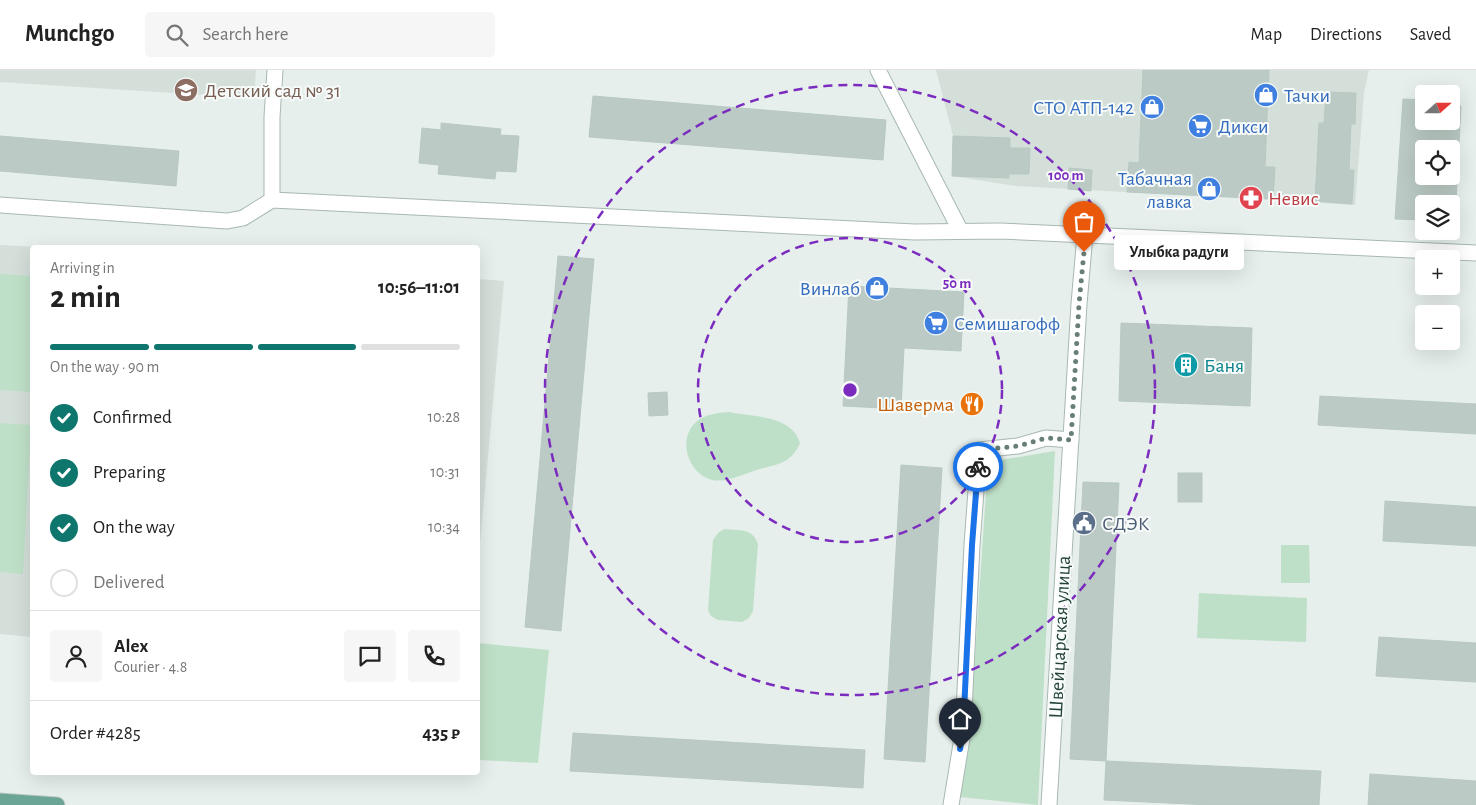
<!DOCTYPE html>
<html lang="en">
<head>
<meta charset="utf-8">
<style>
  :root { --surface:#fff; --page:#f6f6f6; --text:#222; --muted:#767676; --line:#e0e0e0; --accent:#0f766e }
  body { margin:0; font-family:"Alegreya Sans",sans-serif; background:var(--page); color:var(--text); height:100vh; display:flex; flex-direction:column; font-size:19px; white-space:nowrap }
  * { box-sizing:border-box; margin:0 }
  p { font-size:16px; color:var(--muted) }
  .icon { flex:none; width:28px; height:28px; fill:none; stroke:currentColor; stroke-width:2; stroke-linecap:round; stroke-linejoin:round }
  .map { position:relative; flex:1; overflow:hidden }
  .details { position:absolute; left:30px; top:175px; width:450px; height:530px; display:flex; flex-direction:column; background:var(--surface); border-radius:5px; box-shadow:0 5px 20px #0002 }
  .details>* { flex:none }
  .needle { width:32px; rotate:69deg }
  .tools { position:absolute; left:1415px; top:15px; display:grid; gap:10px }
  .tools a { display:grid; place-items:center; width:45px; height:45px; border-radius:5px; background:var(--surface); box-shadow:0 5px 20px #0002; font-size:25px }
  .pin { position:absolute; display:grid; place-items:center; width:42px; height:42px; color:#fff; margin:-51px -21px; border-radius:50% 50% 50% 0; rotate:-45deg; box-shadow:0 0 5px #0007 }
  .pin .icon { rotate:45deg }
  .courier { position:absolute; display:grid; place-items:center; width:50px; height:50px; margin:-25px; border:4px solid #1a73e8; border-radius:50%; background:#fff; color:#222; box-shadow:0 1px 6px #0007 }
  .bubble { position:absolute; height:35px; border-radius:5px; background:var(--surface); box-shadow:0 5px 20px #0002; font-size:16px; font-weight:600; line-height:35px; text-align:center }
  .overview em { font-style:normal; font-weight:600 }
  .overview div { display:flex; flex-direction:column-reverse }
  .overview { display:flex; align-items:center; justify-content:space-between; height:85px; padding:0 20px }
  h1 { font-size:32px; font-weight:600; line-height:38px }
  .bar { display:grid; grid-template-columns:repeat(4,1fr); gap:8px 5px; align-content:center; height:60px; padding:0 20px }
  .bar i { height:6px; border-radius:4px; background:var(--line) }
  .bar .active { background:var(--accent) }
  .bar p { grid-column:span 4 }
  .line { display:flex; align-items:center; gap:12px; padding:0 20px; border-top:1px solid var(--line) }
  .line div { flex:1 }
  .round { display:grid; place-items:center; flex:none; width:52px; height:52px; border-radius:5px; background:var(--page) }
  ol { padding:0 20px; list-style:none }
  li { display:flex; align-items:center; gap:15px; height:55px }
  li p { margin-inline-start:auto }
  li .icon { padding:5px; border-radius:50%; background:var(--accent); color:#fff; stroke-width:4 }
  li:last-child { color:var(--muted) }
  li i { width:28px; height:28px; border:2px solid var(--line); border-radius:50% }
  header { display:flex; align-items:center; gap:30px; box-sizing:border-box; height:70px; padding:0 25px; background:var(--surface); border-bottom:1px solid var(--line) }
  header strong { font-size:24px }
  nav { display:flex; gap:28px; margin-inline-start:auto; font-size:18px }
  .search { width:350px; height:45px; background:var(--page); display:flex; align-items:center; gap:12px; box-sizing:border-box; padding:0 18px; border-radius:5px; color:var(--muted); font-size:19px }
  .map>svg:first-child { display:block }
</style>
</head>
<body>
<header>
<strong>Munchgo</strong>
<div class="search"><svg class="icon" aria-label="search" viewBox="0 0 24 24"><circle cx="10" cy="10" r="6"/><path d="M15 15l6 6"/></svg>Search here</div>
<nav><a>Map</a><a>Directions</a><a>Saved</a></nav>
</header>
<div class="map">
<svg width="1476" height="735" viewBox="0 0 1476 735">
  <rect width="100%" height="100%" fill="#e6efeb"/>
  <g fill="#d4dfda">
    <path d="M 0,0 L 256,0 L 254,28 L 0,12 Z"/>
    <path d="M 936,0 L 1369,0 L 1364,23 L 1355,135 L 1016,116 L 952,106 L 953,66 Z"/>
    <path d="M 0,175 L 38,177 L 32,178 L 32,567 L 0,564 Z"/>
    <path d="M 478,209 L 504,211 L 478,496 Z"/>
  </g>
  <g fill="#bfe0c8">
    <path d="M 0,204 L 32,206 L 32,322 L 0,320 Z"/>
    <path d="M 729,342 C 752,347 792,345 800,373 C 791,393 779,394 760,399 C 745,403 728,413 712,410 C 688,404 677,369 696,352 C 705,344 718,343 729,342 Z"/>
    <path d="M 0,353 L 31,355 L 23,504 L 0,502 Z"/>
    <path d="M 1055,381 L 1038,735 L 960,727 L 970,662 L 988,392 Z"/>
    <path d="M 724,459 C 739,461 752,457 758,474 L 753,541 L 749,548 L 742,552 L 718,550 L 711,546 L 708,540 L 713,470 L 718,463 Z"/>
    <path d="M 1281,475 L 1309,475 L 1310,513 L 1281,513 Z"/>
    <path d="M 1199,523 L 1307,528 L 1306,572 L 1197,568 Z"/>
    <path d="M 478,573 L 549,580 L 538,693 L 478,690 Z"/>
  </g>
  <g fill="#bbcac4" stroke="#b8c9c2" fill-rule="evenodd">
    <path d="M 1143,0 L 1269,0 L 1265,97 L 1275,97 L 1273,129 L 1127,122 L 1129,92 L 1139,93 Z"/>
    <path d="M 1326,22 L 1356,23 L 1355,54 L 1351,54 L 1349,100 L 1354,100 L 1352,134 L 1315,131 L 1319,53 L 1324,53 Z"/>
    <path d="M 593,26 L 886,50 L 883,90 L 589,67 Z"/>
    <path d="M 1403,29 L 1424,30 L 1424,51 L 1451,51 L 1451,36 L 1461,36 L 1455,151 L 1451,151 L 1451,134 L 1424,134 L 1424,150 L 1395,149 ZM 1424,79 L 1451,79 L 1451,106 L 1424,106 Z"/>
    <path d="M 441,53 L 501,59 L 500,65 L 519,66 L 516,102 L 496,101 L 495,109 L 438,104 L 439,95 L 419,93 L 422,58 L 441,60 Z"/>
    <path d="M 0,66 L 179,81 L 176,116 L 0,101 Z"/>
    <path d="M 953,66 L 1010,68 L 1010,78 L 1030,78 L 1029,104 L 1009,104 L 1009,108 L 952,106 Z"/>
    <path d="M 1069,98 L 1092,100 L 1091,121 L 1068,119 Z"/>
    <path d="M 558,186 L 594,189 L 561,561 L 525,557 Z"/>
    <path d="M 849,216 L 964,222 L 961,281 L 904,278 L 901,339 L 843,336 Z"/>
    <path d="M 1121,253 L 1252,258 L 1250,336 L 1119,331 Z"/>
    <path d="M 667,322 L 668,345 L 649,346 L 648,323 Z"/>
    <path d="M 1320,326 L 1476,334 L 1476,364 L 1318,355 Z"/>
    <path d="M 901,395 L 942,398 L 925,692 L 884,689 Z"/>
    <rect x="1178" y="403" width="24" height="29"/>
    <path d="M 1083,412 L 1119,413 L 1106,691 L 1070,689 Z"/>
    <path d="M 1385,431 L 1476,437 L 1476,476 L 1383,471 Z"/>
    <path d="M 1379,567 L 1476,573 L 1476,612 L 1376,606 Z"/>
    <path d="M 573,663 L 865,680 L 863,718 L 570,701 Z"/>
    <path d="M 1106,691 L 1321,701 L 1319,735 L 1210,735 L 1104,730 Z"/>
    <path d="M 1370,704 L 1476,711 L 1476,735 L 1368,735 Z"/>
  </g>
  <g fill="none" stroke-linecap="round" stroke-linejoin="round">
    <g stroke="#a8b8b2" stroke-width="17">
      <g id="minor">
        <path d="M 878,0 L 960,160"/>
        <path d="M 272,130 L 272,47 L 275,0"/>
        <path d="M 0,135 L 227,151 L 243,148 L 272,130 L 915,162 L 1000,161 L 1476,183"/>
        <path d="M 951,735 L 963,662 L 972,475 L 979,380 L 1018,376 L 1046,368 L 1071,370"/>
        <path d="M 1049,735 L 1079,234 L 1085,165"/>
      </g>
    </g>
    <g stroke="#c2cac8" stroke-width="17">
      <path id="major" d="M 0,731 L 57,735"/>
    </g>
    <use href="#minor" stroke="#fff" stroke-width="15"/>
    <use href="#major" stroke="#6aa596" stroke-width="15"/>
  </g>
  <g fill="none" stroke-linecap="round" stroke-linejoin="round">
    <path stroke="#687f78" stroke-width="5" stroke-dasharray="0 9" d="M 978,397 L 979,380 L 1018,376 L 1046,368 L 1071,370 L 1079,234 L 1084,182"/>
    <path stroke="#1a73e8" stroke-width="6" d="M 960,679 L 963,662 L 972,475 L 978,397"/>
  </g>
  <g fill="none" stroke="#7b2cbf" stroke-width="2.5" stroke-dasharray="9 6">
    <circle cx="850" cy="320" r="152"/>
    <circle cx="850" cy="320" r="305"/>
  </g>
  <defs>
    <g id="school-disc" transform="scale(1.25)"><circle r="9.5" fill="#8d6e63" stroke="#f7fbf9"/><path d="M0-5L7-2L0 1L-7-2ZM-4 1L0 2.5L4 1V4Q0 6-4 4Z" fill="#fff"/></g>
    <g id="shop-disc" transform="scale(1.25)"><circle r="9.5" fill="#3f7fe0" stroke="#f7fbf9"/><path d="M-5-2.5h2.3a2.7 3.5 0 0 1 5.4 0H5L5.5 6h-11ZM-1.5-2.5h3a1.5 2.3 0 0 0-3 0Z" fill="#fff"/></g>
    <g id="supermarket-disc" transform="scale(1.25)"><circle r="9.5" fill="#3f7fe0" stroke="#f7fbf9"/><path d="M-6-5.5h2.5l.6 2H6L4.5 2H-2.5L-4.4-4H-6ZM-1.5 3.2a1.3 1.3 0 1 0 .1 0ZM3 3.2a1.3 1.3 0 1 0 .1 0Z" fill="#fff"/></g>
    <g id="pharmacy-disc" transform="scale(1.25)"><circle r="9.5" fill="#e0444e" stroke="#f7fbf9"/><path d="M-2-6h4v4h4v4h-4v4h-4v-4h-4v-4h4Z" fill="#fff"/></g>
    <g id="building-disc" transform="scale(1.25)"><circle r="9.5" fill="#0f9aa8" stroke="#f7fbf9"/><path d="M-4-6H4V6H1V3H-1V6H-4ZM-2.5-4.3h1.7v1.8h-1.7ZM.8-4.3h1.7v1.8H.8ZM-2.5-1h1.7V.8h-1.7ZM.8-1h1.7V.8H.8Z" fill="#fff"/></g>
    <g id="restaurant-disc" transform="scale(1.25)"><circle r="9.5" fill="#e8710a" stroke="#f7fbf9"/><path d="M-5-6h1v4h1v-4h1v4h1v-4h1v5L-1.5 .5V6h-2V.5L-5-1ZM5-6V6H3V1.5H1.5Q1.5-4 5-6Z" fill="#fff"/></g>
    <g id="civic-disc" transform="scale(1.25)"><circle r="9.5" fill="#5c6f8a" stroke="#f7fbf9"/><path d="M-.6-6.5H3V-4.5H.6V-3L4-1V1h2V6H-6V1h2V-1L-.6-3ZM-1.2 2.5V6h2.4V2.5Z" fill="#fff"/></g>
  </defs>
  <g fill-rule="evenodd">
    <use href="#school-disc" x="186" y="20"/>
    <use href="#shop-disc" x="1266" y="25"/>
    <use href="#shop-disc" x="1152" y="37"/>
    <use href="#supermarket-disc" x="1200" y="56"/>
    <use href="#shop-disc" x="1209" y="119"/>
    <use href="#pharmacy-disc" x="1251" y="128"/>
    <use href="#shop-disc" x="877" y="218"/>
    <use href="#supermarket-disc" x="936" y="253"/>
    <use href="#building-disc" x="1186" y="295"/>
    <use href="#restaurant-disc" x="972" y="334"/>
    <use href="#civic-disc" x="1084" y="453"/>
  </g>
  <g text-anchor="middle" stroke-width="4" stroke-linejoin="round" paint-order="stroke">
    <g font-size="20" fill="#785e54" stroke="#f7fbf9" text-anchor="start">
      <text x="204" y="27">Детский сад № 31</text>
    </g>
    <g font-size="20" fill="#366cbe" stroke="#f7fbf9" text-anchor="start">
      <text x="1284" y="32">Тачки</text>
      <text x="1134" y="44" text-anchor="end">СТО АТП-142</text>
      <text x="1218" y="63">Дикси</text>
      <text x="1192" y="115" text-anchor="end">Табачная<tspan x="1192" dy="23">лавка</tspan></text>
      <text x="860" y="225" text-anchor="end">Винлаб</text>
      <text x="954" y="260">Семишагофф</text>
    </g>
    <g font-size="20" fill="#be3a42" stroke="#f7fbf9" text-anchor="start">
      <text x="1268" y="135">Невис</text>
    </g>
    <g font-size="20" fill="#0d838f" stroke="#f7fbf9" text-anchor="start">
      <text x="1204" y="302">Баня</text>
    </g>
    <g font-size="20" fill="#c56008" stroke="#f7fbf9" text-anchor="end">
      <text x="954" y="341">Шаверма</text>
    </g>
    <g font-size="20" fill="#4e5e75" stroke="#f7fbf9" text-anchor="start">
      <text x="1102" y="460">СДЭК</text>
    </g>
    <g font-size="20" fill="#24423a" stroke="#f7fbf9">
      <text transform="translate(1059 567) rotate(-87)" y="7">Швейцарская улица</text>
    </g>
  </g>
  <circle cx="850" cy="320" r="8" fill="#7b2cbf" stroke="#f7fbf9" stroke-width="2.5"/>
  <g font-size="15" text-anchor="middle" font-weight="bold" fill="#7b2cbf" stroke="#f7fbf9" stroke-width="4" stroke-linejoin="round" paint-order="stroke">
    <text x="1066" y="110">100 m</text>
    <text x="957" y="218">50 m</text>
  </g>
</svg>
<div class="tools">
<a><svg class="needle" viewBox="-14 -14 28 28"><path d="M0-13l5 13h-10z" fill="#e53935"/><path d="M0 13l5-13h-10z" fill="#767676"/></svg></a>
<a><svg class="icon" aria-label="locate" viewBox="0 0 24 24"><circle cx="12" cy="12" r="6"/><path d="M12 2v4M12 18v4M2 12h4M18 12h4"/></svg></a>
<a><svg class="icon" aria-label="layers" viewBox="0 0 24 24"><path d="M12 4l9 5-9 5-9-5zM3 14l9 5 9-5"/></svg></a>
<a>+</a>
<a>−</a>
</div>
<div class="pin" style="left:1084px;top:182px;background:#ea580c"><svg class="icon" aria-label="bag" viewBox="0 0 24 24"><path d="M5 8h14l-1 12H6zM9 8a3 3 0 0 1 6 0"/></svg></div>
<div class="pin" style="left:960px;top:679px;background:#1f2937"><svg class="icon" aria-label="home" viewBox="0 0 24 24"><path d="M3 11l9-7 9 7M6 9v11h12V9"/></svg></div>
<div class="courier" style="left:978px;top:397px"><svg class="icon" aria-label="bike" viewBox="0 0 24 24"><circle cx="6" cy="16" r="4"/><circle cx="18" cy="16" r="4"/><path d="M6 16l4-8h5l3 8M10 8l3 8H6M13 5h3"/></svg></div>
<div class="bubble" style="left:1114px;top:165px;width:130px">Улыбка радуги</div>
<section class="details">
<div class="overview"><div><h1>2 min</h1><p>Arriving in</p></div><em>10:56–11:01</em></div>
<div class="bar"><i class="active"></i><i class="active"></i><i class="active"></i><i></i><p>On the way · 90 m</p></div>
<ol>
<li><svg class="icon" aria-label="check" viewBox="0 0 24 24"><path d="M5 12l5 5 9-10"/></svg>Confirmed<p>10:28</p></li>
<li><svg class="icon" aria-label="check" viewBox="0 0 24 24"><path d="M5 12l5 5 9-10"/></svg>Preparing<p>10:31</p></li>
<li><svg class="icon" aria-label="check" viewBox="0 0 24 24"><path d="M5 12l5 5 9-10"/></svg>On the way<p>10:34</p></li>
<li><i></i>Delivered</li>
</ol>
<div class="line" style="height:90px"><a class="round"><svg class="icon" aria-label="person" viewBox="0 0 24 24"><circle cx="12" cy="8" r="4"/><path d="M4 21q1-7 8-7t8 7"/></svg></a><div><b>Alex</b><p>Courier · 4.8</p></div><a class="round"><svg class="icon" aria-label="chat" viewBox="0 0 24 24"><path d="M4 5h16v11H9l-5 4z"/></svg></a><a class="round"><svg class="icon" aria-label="phone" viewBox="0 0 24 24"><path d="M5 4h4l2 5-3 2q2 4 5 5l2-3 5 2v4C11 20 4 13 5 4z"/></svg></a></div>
<div class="line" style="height:65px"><div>Order #4285</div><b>435 ₽</b></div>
</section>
</div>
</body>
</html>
